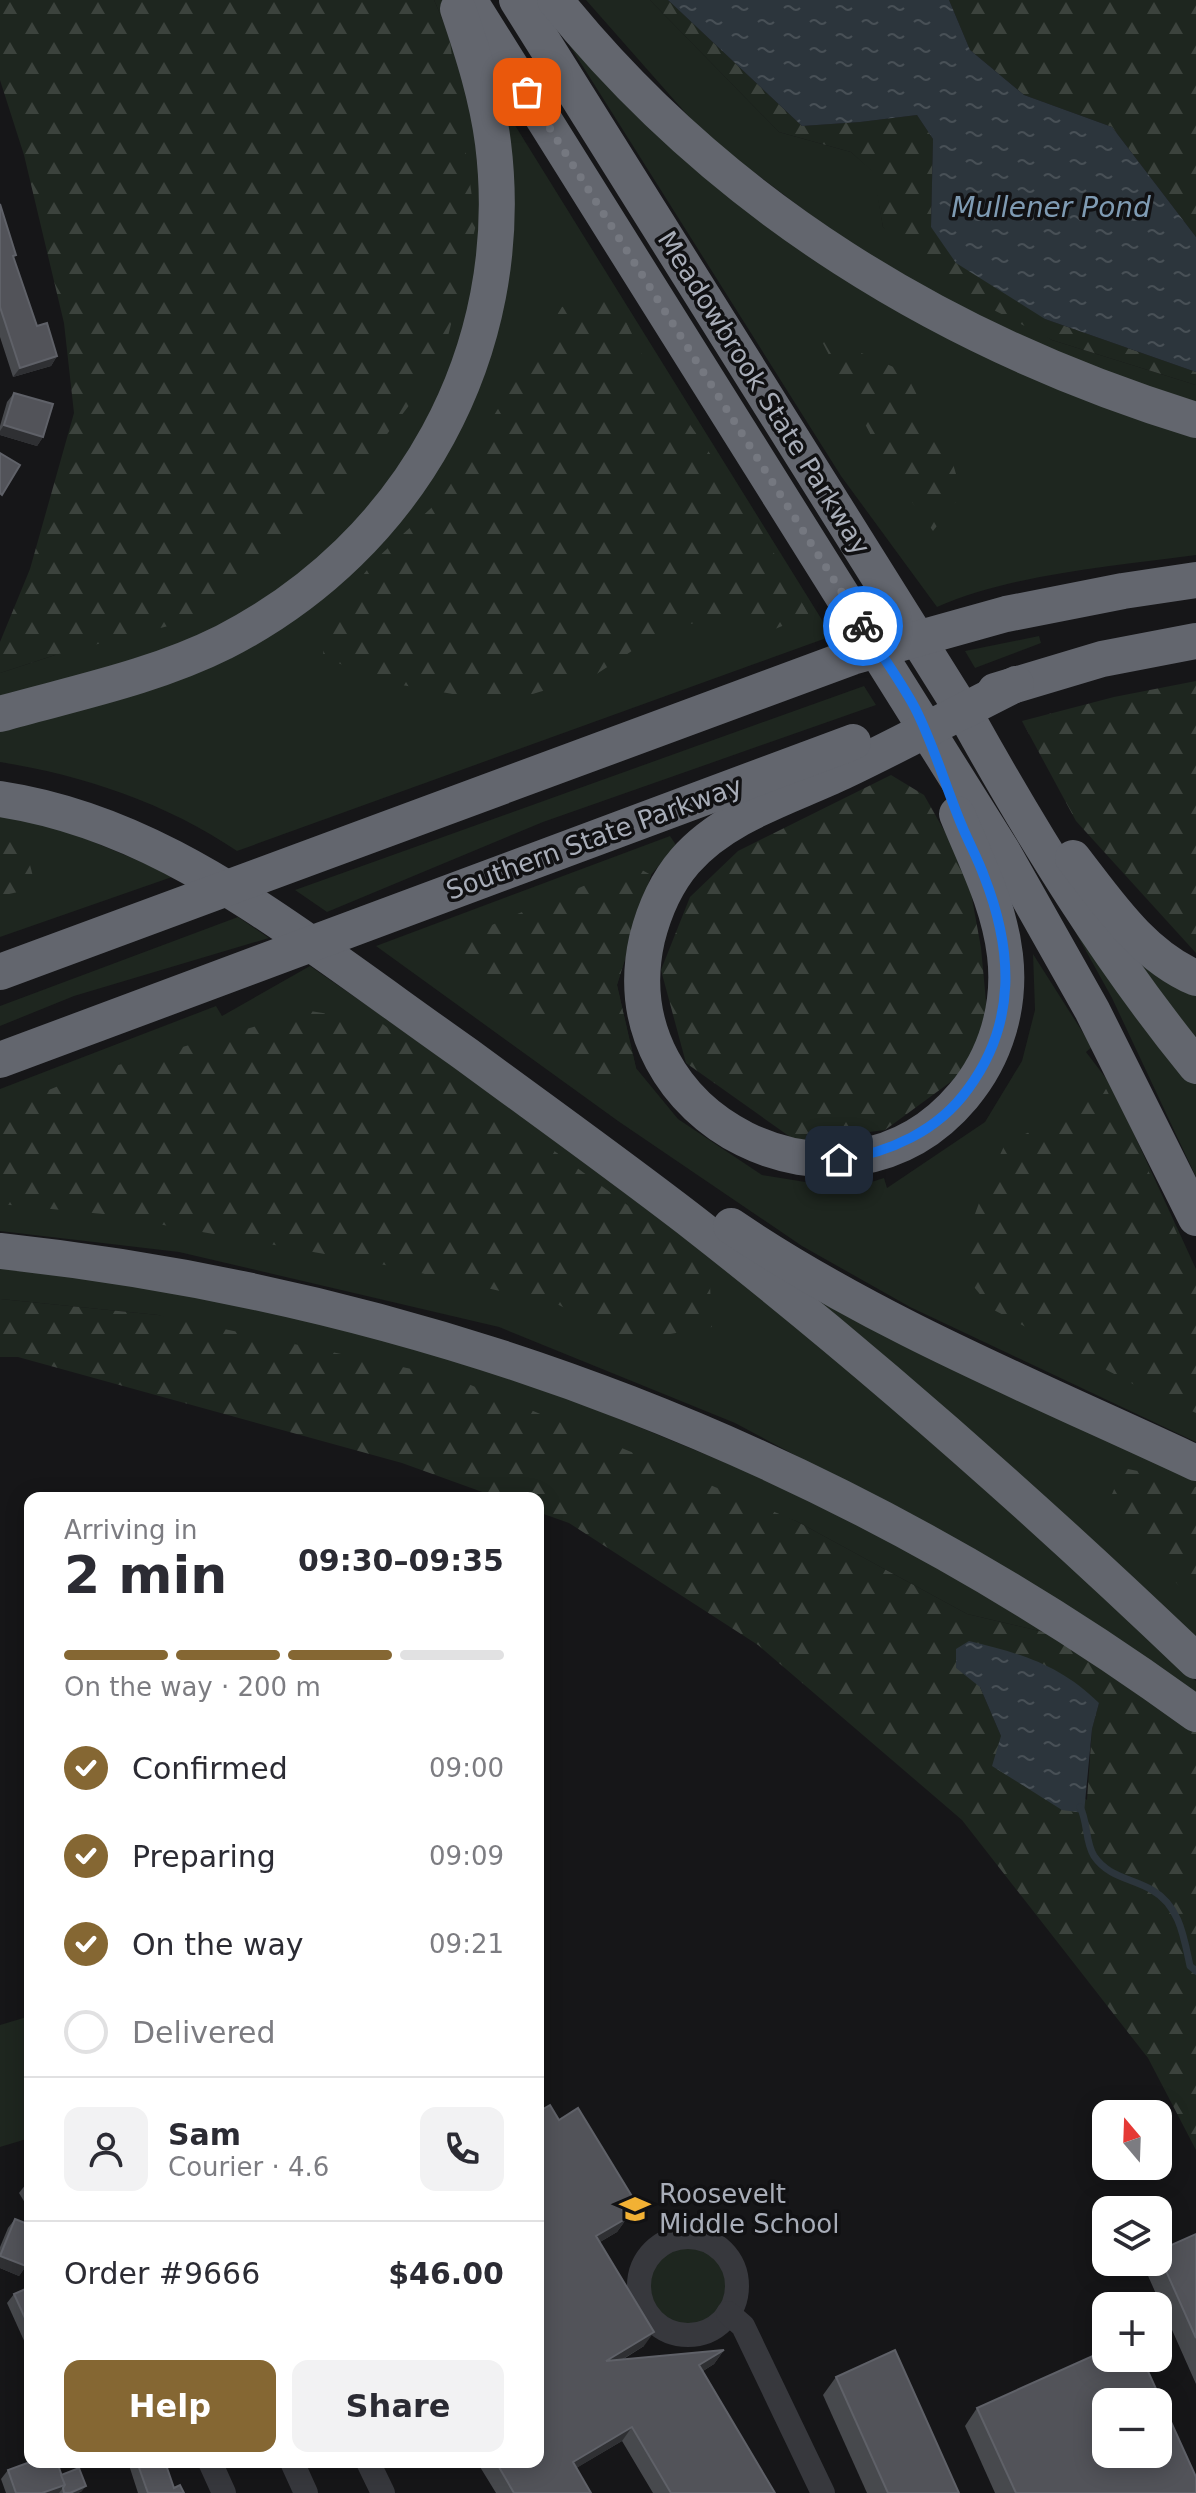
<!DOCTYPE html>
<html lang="en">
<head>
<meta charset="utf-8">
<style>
  :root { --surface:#fff; --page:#f2f2f3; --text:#2b2b33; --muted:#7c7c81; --line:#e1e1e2; --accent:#856733 }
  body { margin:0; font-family:"DejaVu Sans",sans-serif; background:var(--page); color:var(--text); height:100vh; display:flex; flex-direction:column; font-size:30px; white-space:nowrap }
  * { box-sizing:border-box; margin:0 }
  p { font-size:26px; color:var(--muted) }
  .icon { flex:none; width:44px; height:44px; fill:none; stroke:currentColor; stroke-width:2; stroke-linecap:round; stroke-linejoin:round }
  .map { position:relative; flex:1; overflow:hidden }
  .sheet { position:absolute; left:24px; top:1492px; width:520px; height:976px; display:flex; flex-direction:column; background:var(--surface); border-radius:16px; box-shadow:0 4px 20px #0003 }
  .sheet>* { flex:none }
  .needle { width:52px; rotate:341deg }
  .tools { position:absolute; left:1092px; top:2100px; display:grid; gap:16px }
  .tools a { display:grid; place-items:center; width:80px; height:80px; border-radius:16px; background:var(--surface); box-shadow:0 4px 20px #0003; font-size:40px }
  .pin { position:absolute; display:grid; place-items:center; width:68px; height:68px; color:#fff; margin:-34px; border-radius:16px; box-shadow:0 4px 12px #0006 }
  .courier { position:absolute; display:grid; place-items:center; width:80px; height:80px; margin:-40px; border:6px solid #1a73e8; border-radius:50%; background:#fff; color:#222; box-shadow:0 2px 10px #0007 }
  .overview em { font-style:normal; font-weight:700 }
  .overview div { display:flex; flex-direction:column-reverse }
  .overview { display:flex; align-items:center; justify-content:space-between; height:136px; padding:0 40px }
  h1 { font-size:52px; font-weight:700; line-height:60px }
  .bar { display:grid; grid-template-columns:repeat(4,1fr); gap:12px 8px; align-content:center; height:96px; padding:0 40px }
  .bar i { height:10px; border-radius:6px; background:var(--line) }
  .bar .selected { background:var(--accent) }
  .bar p { grid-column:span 4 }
  .line { display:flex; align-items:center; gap:20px; padding:0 40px; border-top:2px solid var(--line) }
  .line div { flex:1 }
  .round { display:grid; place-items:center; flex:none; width:84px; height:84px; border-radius:16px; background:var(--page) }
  ol { padding:0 40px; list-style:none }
  li { display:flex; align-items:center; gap:24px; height:88px }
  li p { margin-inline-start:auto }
  li .icon { padding:8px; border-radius:50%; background:var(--accent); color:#fff; stroke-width:4 }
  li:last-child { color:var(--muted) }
  li i { width:44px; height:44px; border:4px solid var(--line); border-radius:50% }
  .cta { display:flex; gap:16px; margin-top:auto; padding:16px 40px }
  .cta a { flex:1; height:92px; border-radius:16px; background:var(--accent); color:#fff; font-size:32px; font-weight:700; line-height:92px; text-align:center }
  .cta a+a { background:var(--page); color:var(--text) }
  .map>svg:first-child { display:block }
</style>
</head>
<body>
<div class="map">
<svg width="1196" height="2493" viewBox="0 0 1196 2493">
  <defs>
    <pattern id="forest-firs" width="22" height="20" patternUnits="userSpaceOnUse" patternTransform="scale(2)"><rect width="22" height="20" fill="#1e261f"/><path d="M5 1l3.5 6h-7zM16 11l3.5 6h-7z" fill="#3c433d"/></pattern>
    <pattern id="water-ripples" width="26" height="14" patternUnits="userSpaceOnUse" patternTransform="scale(2)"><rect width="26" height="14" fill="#2c353c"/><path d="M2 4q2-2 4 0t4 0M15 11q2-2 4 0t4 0" fill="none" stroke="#485056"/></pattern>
  </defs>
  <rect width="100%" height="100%" fill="#161618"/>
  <g fill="#1e261f">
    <path d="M 434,0 L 442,0 L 444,3 L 478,96 L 490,224 L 464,355 L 372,516 L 275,601 L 180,651 L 0,702 L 0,673 L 55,655 L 449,35 Z"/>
    <path d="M 541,0 L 794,239 L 1196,431 L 1196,555 C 1115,566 1012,574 937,607 L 841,476 Z"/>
    <path d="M 586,0 L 650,0 L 779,132 L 851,152 L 874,172 L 883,227 L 1052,340 L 1196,385 L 1196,406 L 1167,399 L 922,293 L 808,213 L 705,135 Z"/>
    <path d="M 503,106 L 832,636 L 237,851 C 168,804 83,775 0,762 L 0,726 L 304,606 L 469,404 Z"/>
    <path d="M 1039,636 L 1041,643 L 975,668 L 965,651 Z"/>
    <path d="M 864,686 L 876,705 L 543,822 L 327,912 L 295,890 Z"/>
    <path d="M 0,814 L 48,823 L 156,868 L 172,877 L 0,937 Z"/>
    <path d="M 670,836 L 676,845 L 651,875 L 617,985 L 636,1068 L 678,1119 L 762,1175 L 849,1189 L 884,1178 L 887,1188 L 985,1122 L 1022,1061 L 1035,1010 L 1033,954 L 1092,1047 L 1086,1052 L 1112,1086 L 1196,1269 L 1196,1442 L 910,1307 L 802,1246 L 618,1121 L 376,946 Z"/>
    <path d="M 1055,895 L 1196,1083 L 1196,1177 L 1112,998 Z"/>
    <path d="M 238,917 L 269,938 L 74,996 L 0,1026 L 0,1006 Z"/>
    <path d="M 1128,951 L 1196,989 L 1196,1043 Z"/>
    <path d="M 310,966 L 504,1100 L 729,1266 L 965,1466 L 1196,1681 L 1196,1699 L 980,1554 L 735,1423 L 499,1327 L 179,1252 L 0,1231 L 0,1089 L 216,1006 L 222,1016 Z"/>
    <path d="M 0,1259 L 435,1343 L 887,1529 L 1069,1638 L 967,1614 L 796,1521 L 158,1315 L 0,1299 Z"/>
    <path d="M 783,1268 L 1196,1469 L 1196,1648 Z"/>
    <path d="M 30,2016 L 30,2138 L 0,2147 L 0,2025 Z"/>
    <circle cx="688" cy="2286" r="49"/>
  </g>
  <g fill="url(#forest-firs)" fill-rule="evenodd">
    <path d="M 0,0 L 434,0 L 449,35 L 476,225 L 441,364 L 327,512 L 215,614 L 55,655 L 0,673 L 0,642 L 30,569 L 74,413 L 64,323 L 24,155 L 0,80 Z"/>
    <path d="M 650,0 L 668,0 L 802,126 L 860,122 L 917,115 L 933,139 L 931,227 L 1045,319 L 1196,372 L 1196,385 L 1052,340 L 945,285 L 883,227 L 873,172 L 851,152 L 779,132 Z"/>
    <path d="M 949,0 L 1196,0 L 1196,237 L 1112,127 L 1024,95 L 970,50 Z"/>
    <path d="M 611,290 L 642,355 L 753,516 L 809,615 L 770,631 L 730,615 L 664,630 L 595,675 L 503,703 L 402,685 L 323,658 L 325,623 L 375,560 L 442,498 L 562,307 Z"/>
    <path d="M 815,328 L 859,352 L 905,372 L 953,464 L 962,494 L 933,531 L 889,470 Z"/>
    <path d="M 1196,681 L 1196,953 L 1076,821 L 1022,721 L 1114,697 Z"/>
    <path d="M 891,775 L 924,795 L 967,871 L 981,948 L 988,1023 L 960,1075 L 885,1130 L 796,1141 L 686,1063 L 661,970 L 690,897 L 738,851 Z"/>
    <path d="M 0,835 L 24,842 L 36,888 L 0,896 Z"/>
    <path d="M 633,865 L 651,875 L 617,985 L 636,1068 L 617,1093 L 459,971 L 442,946 Z"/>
    <path d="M 310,1011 L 380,1022 L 699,1258 L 710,1285 L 712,1327 L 628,1341 L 557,1304 L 385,1265 L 103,1214 L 0,1204 L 0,1110 L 90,1073 Z"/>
    <path d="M 1101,1079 L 1157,1188 L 1196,1277 L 1196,1413 L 1133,1384 L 992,1309 L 970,1282 L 967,1236 L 983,1192 L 1005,1144 L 1066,1114 Z"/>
    <path d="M 0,1299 L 158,1315 L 454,1378 L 796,1521 L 967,1614 L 1069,1638 L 1196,1725 L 1196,2150 L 1148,2058 L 962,1820 L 758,1645 L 569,1523 L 538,1512 L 538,1498 L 499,1498 L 402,1463 L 18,1357 L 0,1357 ZM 980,1687 L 1099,1703 L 1092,1729 L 1087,1800 L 1001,1736 Z"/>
    <path d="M 1123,1468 L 1172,1478 L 1196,1487 L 1196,1604 L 1115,1517 L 1110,1499 Z"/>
  </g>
  <g fill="url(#water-ripples)">
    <path d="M 668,0 L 949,0 L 970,50 L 1024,95 L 1112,127 L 1196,237 L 1196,372 L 1045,319 L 956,263 L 931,227 L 933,139 L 917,115 L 860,122 L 802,126 Z"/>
    <path d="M 969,1641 C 1022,1654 1059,1664 1099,1703 L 1092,1729 L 1084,1813 L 1062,1810 L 992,1766 L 1001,1736 L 980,1687 L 956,1668 L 956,1649 Z"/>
  </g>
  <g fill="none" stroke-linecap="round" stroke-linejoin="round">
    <path stroke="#2c353c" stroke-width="7" d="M 1080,1807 C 1088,1822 1085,1842 1094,1856 C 1109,1878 1132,1878 1152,1890 C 1180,1906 1184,1938 1190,1966 L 1196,1971"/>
    <g stroke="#37383d" stroke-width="24">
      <circle cx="688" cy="2286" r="49"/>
      <path d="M 728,2313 L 743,2326 L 823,2493"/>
      <path d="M 210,2462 L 224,2493"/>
      <path d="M 292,2462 L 306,2493"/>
      <path d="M 368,2462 L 383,2493"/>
    </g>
    <g stroke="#63666e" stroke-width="36">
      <path d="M 469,0 L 1003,852 L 1092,1010 L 1196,1218"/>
      <path d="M 517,0 L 969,721 C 1036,841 1108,958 1196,1066"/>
      <path d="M 555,0 C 721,206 945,343 1196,420"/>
      <path d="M 995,691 L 1102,659 L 1196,641"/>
      <path d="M 0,714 C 75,693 154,677 224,642 C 410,547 519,351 493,143 C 487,97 473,53 458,9"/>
      <path d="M 0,799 C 125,818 226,884 327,955 C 374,988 420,1022 467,1055 C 543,1111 620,1166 695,1224 C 869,1360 1036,1508 1196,1661"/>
      <path d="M 957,814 C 976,861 999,904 1005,955 C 1011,1006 996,1057 963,1096 C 843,1239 606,1120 647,939 C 654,911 666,883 685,861 C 725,815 789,797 842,772 C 901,744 958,713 1016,684"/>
      <path d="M 1073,858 C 1108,903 1142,955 1196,978"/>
      <path d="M 0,972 L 852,657 L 1006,614 L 1123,591 L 1196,580"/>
      <path d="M 0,1060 L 853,742"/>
      <path d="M 731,1226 C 876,1324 1038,1389 1196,1463"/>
      <path d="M 0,1251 C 436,1298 842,1456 1196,1714"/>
    </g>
  </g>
  <g fill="#47494d">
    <path d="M 0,204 L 14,259 L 37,326 L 57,356 L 51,366 L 13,377 L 0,337 Z"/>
    <path d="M 14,393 L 43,437 L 37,446 L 0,435 L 0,426 L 7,402 Z"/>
    <path d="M 559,2120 L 633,2198 L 623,2212 L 627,2218 L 617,2232 L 600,2242 L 644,2346 L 622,2360 L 724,2350 L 714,2364 L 703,2371 L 775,2493 L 653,2493 L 622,2441 L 576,2468 L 591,2493 L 496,2493 L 477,2462 L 538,2462 Z"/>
    <path d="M 30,2181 L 30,2211 L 19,2193 L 26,2184 Z"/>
    <path d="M 15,2219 L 26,2266 L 19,2276 L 0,2268 L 0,2247 L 8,2228 Z"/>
    <path d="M 1196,2234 L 1196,2384 L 1145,2269 L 1150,2262 L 1158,2262 L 1158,2251 Z"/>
    <path d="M 30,2287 L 30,2343 L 26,2345 L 7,2303 L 14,2294 Z"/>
    <path d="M 836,2377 L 959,2493 L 867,2493 L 823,2395 Z"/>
    <path d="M 977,2408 L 1196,2493 L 995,2493 L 965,2426 Z"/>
    <path d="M 128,2462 L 165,2462 L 174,2488 L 184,2493 L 138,2493 Z"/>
    <path d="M 8,2470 L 61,2475 L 82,2491 L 78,2493 L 6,2493 L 1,2479 Z"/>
  </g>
  <g fill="#2f3033">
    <path d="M 57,356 L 51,366 L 13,377 L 20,368 Z"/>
    <path d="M 4,425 L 43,437 L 37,446 L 0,435 L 0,431 Z"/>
    <path d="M 633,2198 L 623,2212 L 620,2206 Z"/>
    <path d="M 627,2218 L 617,2232 L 586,2250 L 596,2236 Z"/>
    <path d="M 0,2256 L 26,2266 L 19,2276 L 0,2268 Z"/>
    <path d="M 654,2332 L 644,2346 L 596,2375 L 606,2361 Z"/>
    <path d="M 724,2350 L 714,2364 L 690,2379 L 699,2365 Z"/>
    <path d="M 632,2427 L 622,2441 L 563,2476 L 573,2462 Z"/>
    <path d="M 65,2485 L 59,2493 L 42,2493 Z"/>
    <path d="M 86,2486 L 82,2491 L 78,2493 L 70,2493 Z"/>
  </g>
  <g fill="#525359" stroke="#5f6168" stroke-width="2" fill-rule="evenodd">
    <path d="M 0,204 L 16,255 L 13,256 L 37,326 L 47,323 L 57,356 L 20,368 L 0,307 Z"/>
    <path d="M 14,393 L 53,404 L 43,437 L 4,425 Z"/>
    <path d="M 0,453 L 20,465 L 2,495 L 0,493 Z"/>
    <path d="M 550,2105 L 559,2120 L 578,2108 L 633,2198 L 620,2206 L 627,2218 L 596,2236 L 654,2332 L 606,2361 L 724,2350 L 699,2365 L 775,2493 L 671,2493 L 632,2427 L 573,2462 L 591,2493 L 514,2493 L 496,2462 L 538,2462 L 538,2112 Z"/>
    <path d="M 15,2219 L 30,2225 L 30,2257 L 26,2266 L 0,2256 Z"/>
    <path d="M 1196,2234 L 1196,2338 L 1158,2253 L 1158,2251 Z"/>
    <path d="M 30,2287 L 30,2329 L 14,2294 Z"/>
    <path d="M 895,2350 L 959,2493 L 888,2493 L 836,2377 Z"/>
    <path d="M 1106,2350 L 1106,2358 L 1142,2358 L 1196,2477 L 1196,2493 L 1016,2493 L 977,2408 ZM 1106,2402 L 1158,2402 L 1158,2454 L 1106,2454 Z"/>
    <path d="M 30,2462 L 57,2462 L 65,2485 L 42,2493 L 16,2493 L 8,2470 Z"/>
    <path d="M 137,2462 L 165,2462 L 174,2488 L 180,2485 L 184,2493 L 148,2493 Z"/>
    <path d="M 79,2468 L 86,2486 L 70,2493 L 64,2493 L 63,2488 L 65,2485 L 61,2475 Z"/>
  </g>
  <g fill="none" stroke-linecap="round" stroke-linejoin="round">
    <path stroke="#757880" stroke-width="8" stroke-dasharray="0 14.4" d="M 527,92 L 863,626"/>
    <path stroke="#1a73e8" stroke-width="10" d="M 839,1160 C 889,1153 938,1131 968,1089 C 1017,1023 1013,950 984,876 C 978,859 969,843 962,826 C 946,788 934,745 915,708 C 900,680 880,653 863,626"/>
  </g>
  <defs>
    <g id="school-bare" transform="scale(2.4)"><path d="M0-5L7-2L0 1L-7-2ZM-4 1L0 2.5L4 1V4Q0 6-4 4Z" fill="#f2b134" stroke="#111113" stroke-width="2.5" paint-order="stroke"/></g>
  </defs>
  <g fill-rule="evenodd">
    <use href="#school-bare" x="635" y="2209"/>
  </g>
  <g text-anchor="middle" stroke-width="7" stroke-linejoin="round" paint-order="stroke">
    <g font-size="26" fill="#a8adb8" stroke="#111113">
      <text transform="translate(764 393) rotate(58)" y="9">Meadowbrook State Parkway</text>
      <text transform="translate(594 838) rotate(-20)" y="9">Southern State Parkway</text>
    </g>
    <g font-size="26" fill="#a8adb8" stroke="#111113" text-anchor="start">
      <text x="659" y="2203">Roosevelt<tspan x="659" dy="30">Middle School</tspan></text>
    </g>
    <g font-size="28" font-style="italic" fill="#7f9bb3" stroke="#111113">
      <text x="1051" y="217">Mullener Pond</text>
    </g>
  </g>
</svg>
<div class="tools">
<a><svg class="needle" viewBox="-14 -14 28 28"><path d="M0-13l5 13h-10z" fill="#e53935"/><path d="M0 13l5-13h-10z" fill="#7c7c81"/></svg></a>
<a><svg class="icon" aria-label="layers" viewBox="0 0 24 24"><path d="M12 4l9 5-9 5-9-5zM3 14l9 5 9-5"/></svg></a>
<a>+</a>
<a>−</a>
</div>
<div class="pin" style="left:527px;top:92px;background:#ea580c"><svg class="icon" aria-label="bag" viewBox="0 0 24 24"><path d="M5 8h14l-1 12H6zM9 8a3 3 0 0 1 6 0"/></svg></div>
<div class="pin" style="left:839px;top:1160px;background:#1f2937"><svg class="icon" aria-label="home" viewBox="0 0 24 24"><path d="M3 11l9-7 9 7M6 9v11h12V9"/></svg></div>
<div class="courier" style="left:863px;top:626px"><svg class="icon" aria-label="bike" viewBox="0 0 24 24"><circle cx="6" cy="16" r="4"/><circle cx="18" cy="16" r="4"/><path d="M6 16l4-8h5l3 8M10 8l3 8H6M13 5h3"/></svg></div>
<section class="sheet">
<div class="overview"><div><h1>2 min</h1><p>Arriving in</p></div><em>09:30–09:35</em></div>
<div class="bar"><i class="selected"></i><i class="selected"></i><i class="selected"></i><i></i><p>On the way · 200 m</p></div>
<ol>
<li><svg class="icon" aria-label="check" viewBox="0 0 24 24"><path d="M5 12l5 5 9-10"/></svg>Confirmed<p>09:00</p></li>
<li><svg class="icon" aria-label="check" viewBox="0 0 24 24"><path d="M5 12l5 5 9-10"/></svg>Preparing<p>09:09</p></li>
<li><svg class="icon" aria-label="check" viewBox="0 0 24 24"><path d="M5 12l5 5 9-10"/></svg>On the way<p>09:21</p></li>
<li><i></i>Delivered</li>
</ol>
<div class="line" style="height:144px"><a class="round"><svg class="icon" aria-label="person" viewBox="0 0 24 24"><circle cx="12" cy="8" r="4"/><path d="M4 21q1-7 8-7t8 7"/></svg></a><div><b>Sam</b><p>Courier · 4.6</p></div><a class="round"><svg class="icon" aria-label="phone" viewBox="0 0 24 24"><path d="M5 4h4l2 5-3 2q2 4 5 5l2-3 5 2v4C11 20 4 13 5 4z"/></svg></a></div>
<div class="line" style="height:104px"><div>Order #9666</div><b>$46.00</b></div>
<div class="cta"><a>Help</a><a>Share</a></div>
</section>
</div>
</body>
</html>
